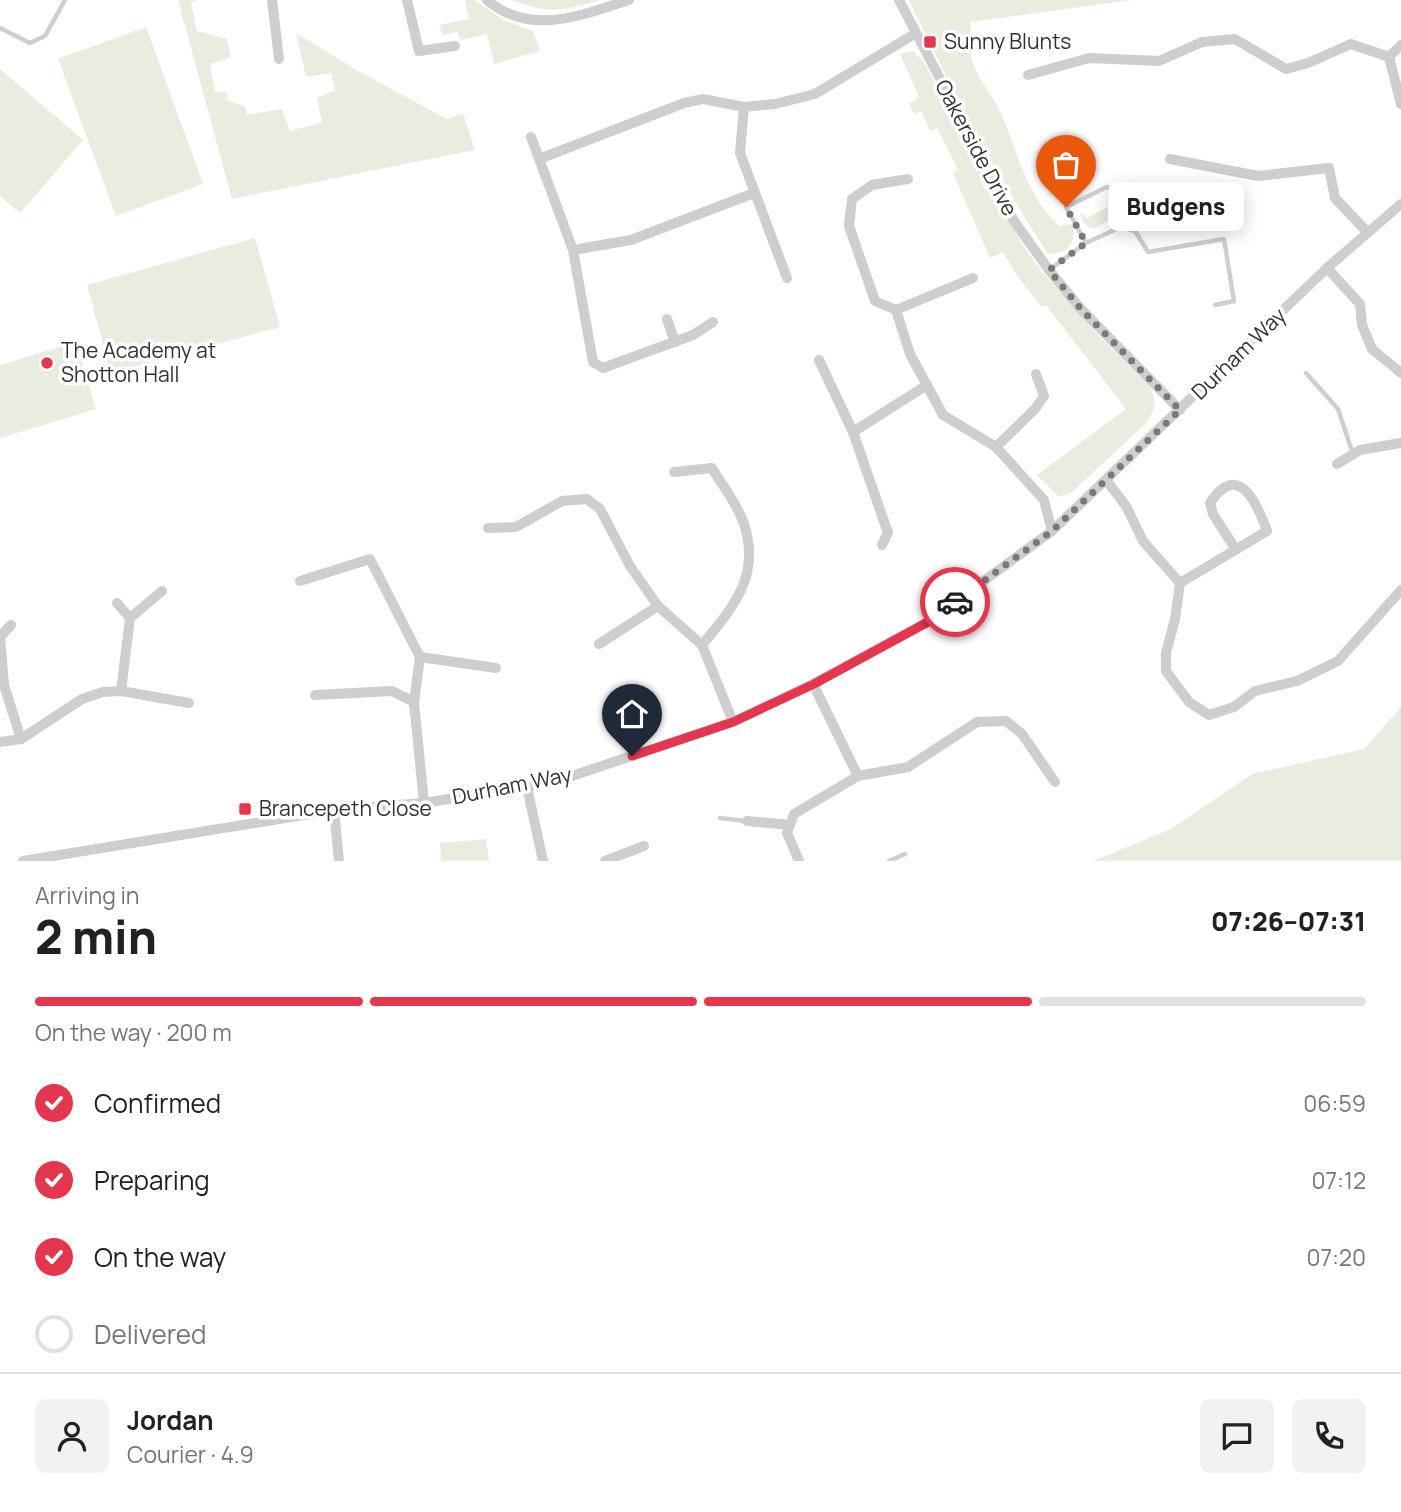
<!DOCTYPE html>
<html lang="en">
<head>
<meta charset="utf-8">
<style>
  :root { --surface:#fff; --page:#f2f2f2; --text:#202124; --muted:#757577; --line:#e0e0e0; --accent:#e4374d }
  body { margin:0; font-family:Manrope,sans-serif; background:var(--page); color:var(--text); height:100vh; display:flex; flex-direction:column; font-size:26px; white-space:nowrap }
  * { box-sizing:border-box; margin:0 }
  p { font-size:23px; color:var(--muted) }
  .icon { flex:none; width:38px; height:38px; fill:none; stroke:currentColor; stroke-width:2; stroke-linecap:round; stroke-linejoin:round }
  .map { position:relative; height:861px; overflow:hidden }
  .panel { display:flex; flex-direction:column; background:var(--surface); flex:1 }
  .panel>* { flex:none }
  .pin { position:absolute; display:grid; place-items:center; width:60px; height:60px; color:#fff; margin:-72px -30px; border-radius:50% 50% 50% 0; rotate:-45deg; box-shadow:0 0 7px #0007 }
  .pin .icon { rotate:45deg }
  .courier { position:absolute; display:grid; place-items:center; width:70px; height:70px; margin:-35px; border:5px solid #e4374d; border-radius:50%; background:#fff; color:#222; box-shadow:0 2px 9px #0007 }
  .bubble { position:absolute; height:49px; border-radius:10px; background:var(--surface); box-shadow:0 4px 18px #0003; font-size:23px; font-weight:800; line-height:49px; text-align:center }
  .overview em { font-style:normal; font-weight:800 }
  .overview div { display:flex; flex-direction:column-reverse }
  .overview { display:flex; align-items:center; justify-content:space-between; height:119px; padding:0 35px }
  h1 { font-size:46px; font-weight:800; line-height:52px }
  .bar { display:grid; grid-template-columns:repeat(4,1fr); gap:10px 7px; align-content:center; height:84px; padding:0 35px }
  .bar i { height:9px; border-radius:5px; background:var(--line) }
  .bar .on { background:var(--accent) }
  .bar p { grid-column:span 4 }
  .line { display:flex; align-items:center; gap:18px; padding:0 35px; border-top:2px solid var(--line) }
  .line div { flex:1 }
  .round { display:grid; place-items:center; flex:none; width:74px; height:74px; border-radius:10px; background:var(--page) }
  ol { padding:0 35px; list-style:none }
  li { display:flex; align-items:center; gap:21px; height:77px }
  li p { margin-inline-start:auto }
  li .icon { padding:7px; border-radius:50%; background:var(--accent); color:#fff; stroke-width:4 }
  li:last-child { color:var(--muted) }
  li i { width:38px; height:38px; border:4px solid var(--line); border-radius:50% }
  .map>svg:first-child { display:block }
</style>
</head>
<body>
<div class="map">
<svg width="1401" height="861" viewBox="0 0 1401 861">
  <rect width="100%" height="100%" fill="#fff"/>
  <g fill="#e8eddf">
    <path d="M 178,0 L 197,0 L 191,2 L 197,31 L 227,39 L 231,57 L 210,64 L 215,92 L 227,92 L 227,100 L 245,107 L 247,115 L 282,109 L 290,131 L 322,122 L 317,98 L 335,90 L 331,73 L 306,77 L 296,33 L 365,75 L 447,119 L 463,113 L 475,150 L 232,199 Z"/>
    <path d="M 465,0 L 475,0 L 503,20 L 533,31 L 540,51 L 494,64 L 487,34 L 461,40 L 457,32 L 443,35 L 439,25 L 469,19 Z"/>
    <path d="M 510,0 L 599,0 C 559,12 551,14 510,0 Z"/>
    <path d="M 909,0 L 1132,0 L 970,22 C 971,34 970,48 972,60 C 977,79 990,91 998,107 C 1017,147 1025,197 1060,226 L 1072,224 C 1077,243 1068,254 1048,254 C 995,173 950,87 909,0 Z"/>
    <path d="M 146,27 L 203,184 L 116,216 L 58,59 Z"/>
    <path d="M 913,51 L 923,61 L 983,176 L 980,180 L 985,189 L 991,189 L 1022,244 L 1038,267 L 1096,333 L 1150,387 C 1158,402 1154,413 1144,425 L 1071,493 L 1059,497 L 1037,475 L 1126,409 L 1046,305 L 1041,307 L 1018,277 L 1003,252 L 990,258 L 953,173 L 958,170 L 937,128 L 930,131 L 921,111 L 914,114 L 909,104 L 919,97 L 900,54 Z"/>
    <path d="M 0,69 L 83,140 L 20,213 L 0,196 Z"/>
    <path d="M 1109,195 L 1116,199 L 1120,209 L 1115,216 L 1094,229 C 1084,227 1082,220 1080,211 L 1087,218 L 1111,205 L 1107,197 Z"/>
    <path d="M 255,238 L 280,327 L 111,373 L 87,285 Z"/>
    <path d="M 76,342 L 96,409 L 0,438 L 0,365 Z"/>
    <path d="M 1401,707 L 1401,861 L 1093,861 L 1171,829 L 1252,774 L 1364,749 Z"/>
    <path d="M 486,839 L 489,861 L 441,861 L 440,843 Z"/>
  </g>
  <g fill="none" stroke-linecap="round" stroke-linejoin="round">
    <g stroke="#cecece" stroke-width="4.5">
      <path d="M 0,28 L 30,43 L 45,36 L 65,0"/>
      <path d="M 1086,243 L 1066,207 L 1107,187 C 1124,197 1124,210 1121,227"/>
      <path d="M 1049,270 L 1086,243 L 1121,227 L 1135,231 L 1148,252 L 1224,239 L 1234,301 L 1215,305"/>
      <path d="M 1306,373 L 1338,409 L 1353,454"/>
      <path d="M 720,818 L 746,821"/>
      <path d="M 889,861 L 905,854"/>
    </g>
    <g stroke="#cecece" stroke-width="10">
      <path d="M 272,0 L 279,59"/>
      <path d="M 407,0 L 419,51 L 455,46"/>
      <path d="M 487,0 C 530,37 582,15 629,0"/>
      <path d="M 899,0 L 1014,221 L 1049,270 L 1080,308 L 1180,410"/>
      <path d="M 1389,57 L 1401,104"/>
      <path d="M 1028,75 L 1089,58 L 1159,61 L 1202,42 L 1235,39 L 1286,69 L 1308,63 L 1351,44 L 1389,57 L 1401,45"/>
      <path d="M 744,107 L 740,153 L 787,278"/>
      <path d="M 531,137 L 573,250"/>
      <path d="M 539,159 L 684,103 L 703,99 L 744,107 L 775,104 L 815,94 L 916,33"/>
      <path d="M 1170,159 L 1258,176 L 1329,168 L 1335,198 L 1367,232"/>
      <path d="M 908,179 L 872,185 L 852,199 L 849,226 L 875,301 L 896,310 L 910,354 L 943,415 L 996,447 L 1044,500 L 1052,531"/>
      <path d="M 1327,268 L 1360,304 L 1362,325 L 1372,349 L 1401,373"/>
      <path d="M 896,310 L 973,278"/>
      <path d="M 667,319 L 675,342"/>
      <path d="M 713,322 L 693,335 L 603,368 L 593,362 L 573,250 L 631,240 L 754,193"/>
      <path d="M 819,360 L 853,432 L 888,533 L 882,545"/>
      <path d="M 853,432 L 927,385"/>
      <path d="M 996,447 L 1035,409 L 1044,396 L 1036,374"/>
      <path d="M 1337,464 L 1360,450 L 1401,443"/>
      <path d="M 674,472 L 712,468 C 722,485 738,505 744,524 C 761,577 733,607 702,645"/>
      <path d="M 1106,480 L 1126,506 L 1143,541 L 1180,583 L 1267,531 C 1257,503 1238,460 1210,503 L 1213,514 L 1236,550"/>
      <path d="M 488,528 L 516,527 L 562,501 L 587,499 L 600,509 L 630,566 L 658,606 L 702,645 L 733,722"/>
      <path d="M 300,581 L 370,559 L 420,657 L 414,702 L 424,803"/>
      <path d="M 1180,583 L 1175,619 L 1166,653 L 1166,671 L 1189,702 L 1209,715 L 1234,707 L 1255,691 L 1297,681 L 1338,661 L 1401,590"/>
      <path d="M 117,603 L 130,618"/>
      <path d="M 11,625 L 0,637 L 4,685 L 21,739"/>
      <path d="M 599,644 L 658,606"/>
      <path d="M 420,657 L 496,668"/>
      <path d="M 813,684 L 858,776"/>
      <path d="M 121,691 L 130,618 L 162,591"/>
      <path d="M 315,695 L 392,691 L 414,702"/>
      <path d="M 0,742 L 21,739 L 82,699 L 103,692 L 121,691 L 189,703"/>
      <path d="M 527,787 L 543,861"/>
      <path d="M 334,810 L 339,861"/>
      <path d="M 747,821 L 790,825"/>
      <path d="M 23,861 L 334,810 L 424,803 L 557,781 L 733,722 L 813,684 L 926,623 L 1052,531 L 1327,268 L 1401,204"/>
      <path d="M 605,861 L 644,846"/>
      <path d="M 799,861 L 787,833 L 794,814 L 858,776 L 908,767 L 977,722 L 1006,721 L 1022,734 L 1055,782"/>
    </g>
  </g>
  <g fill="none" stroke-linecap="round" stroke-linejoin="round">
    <path stroke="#797979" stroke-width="7" stroke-dasharray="0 12.6" d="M 955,602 L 1052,531 L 1180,410 L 1080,308 L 1049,270 L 1086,243 L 1066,207"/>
    <path stroke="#e4374d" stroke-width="9" d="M 632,756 L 733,722 L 814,684 L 926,623 L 955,602"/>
  </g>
  <g fill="#e4374d" stroke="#fff" stroke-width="2.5">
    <rect x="923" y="35" width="14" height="14" rx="3.5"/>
    <circle cx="47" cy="363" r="7"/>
    <rect x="238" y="802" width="14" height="14" rx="3.5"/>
  </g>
  <g text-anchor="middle" stroke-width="7" stroke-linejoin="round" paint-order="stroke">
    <g font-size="21" fill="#313131" stroke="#fff" text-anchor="start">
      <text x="944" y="49">Sunny Blunts</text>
      <text x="61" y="358">The Academy at<tspan x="61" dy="24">Shotton Hall</tspan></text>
      <text x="259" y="816">Brancepeth Close</text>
    </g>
    <g font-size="21" fill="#313131" stroke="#fff">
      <text transform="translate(976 148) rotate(62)" y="7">Oakerside Drive</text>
      <text transform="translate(1239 354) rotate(-44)" y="7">Durham Way</text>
      <text transform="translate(512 786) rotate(-11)" y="7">Durham Way</text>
    </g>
  </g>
</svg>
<div class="pin" style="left:1066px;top:207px;background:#ea580c"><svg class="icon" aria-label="bag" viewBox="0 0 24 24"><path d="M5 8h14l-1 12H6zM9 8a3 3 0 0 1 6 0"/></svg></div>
<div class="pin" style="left:632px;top:756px;background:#1f2937"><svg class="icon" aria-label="home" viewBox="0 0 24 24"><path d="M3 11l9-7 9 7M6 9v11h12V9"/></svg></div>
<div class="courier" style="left:955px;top:602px"><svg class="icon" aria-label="car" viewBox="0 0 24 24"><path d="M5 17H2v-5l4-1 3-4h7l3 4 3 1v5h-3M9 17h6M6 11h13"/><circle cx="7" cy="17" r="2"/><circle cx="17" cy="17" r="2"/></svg></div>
<div class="bubble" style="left:1108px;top:182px;width:136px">Budgens</div>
</div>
<section class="panel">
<div class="overview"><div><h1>2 min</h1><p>Arriving in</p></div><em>07:26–07:31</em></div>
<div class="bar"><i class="on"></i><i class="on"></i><i class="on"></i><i></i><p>On the way · 200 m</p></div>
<ol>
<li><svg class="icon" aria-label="check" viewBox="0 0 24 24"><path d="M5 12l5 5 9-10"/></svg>Confirmed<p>06:59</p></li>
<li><svg class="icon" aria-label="check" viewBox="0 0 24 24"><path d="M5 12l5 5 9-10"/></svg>Preparing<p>07:12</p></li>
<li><svg class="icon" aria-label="check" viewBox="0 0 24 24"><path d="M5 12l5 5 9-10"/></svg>On the way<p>07:20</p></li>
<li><i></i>Delivered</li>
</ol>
<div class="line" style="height:126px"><a class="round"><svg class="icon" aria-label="person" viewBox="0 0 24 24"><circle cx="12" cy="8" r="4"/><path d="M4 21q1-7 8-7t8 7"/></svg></a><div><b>Jordan</b><p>Courier · 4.9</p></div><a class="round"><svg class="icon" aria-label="chat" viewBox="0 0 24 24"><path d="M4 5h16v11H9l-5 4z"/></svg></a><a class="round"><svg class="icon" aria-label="phone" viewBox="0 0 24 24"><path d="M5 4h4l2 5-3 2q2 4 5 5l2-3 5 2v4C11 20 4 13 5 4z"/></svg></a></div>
</section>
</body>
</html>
